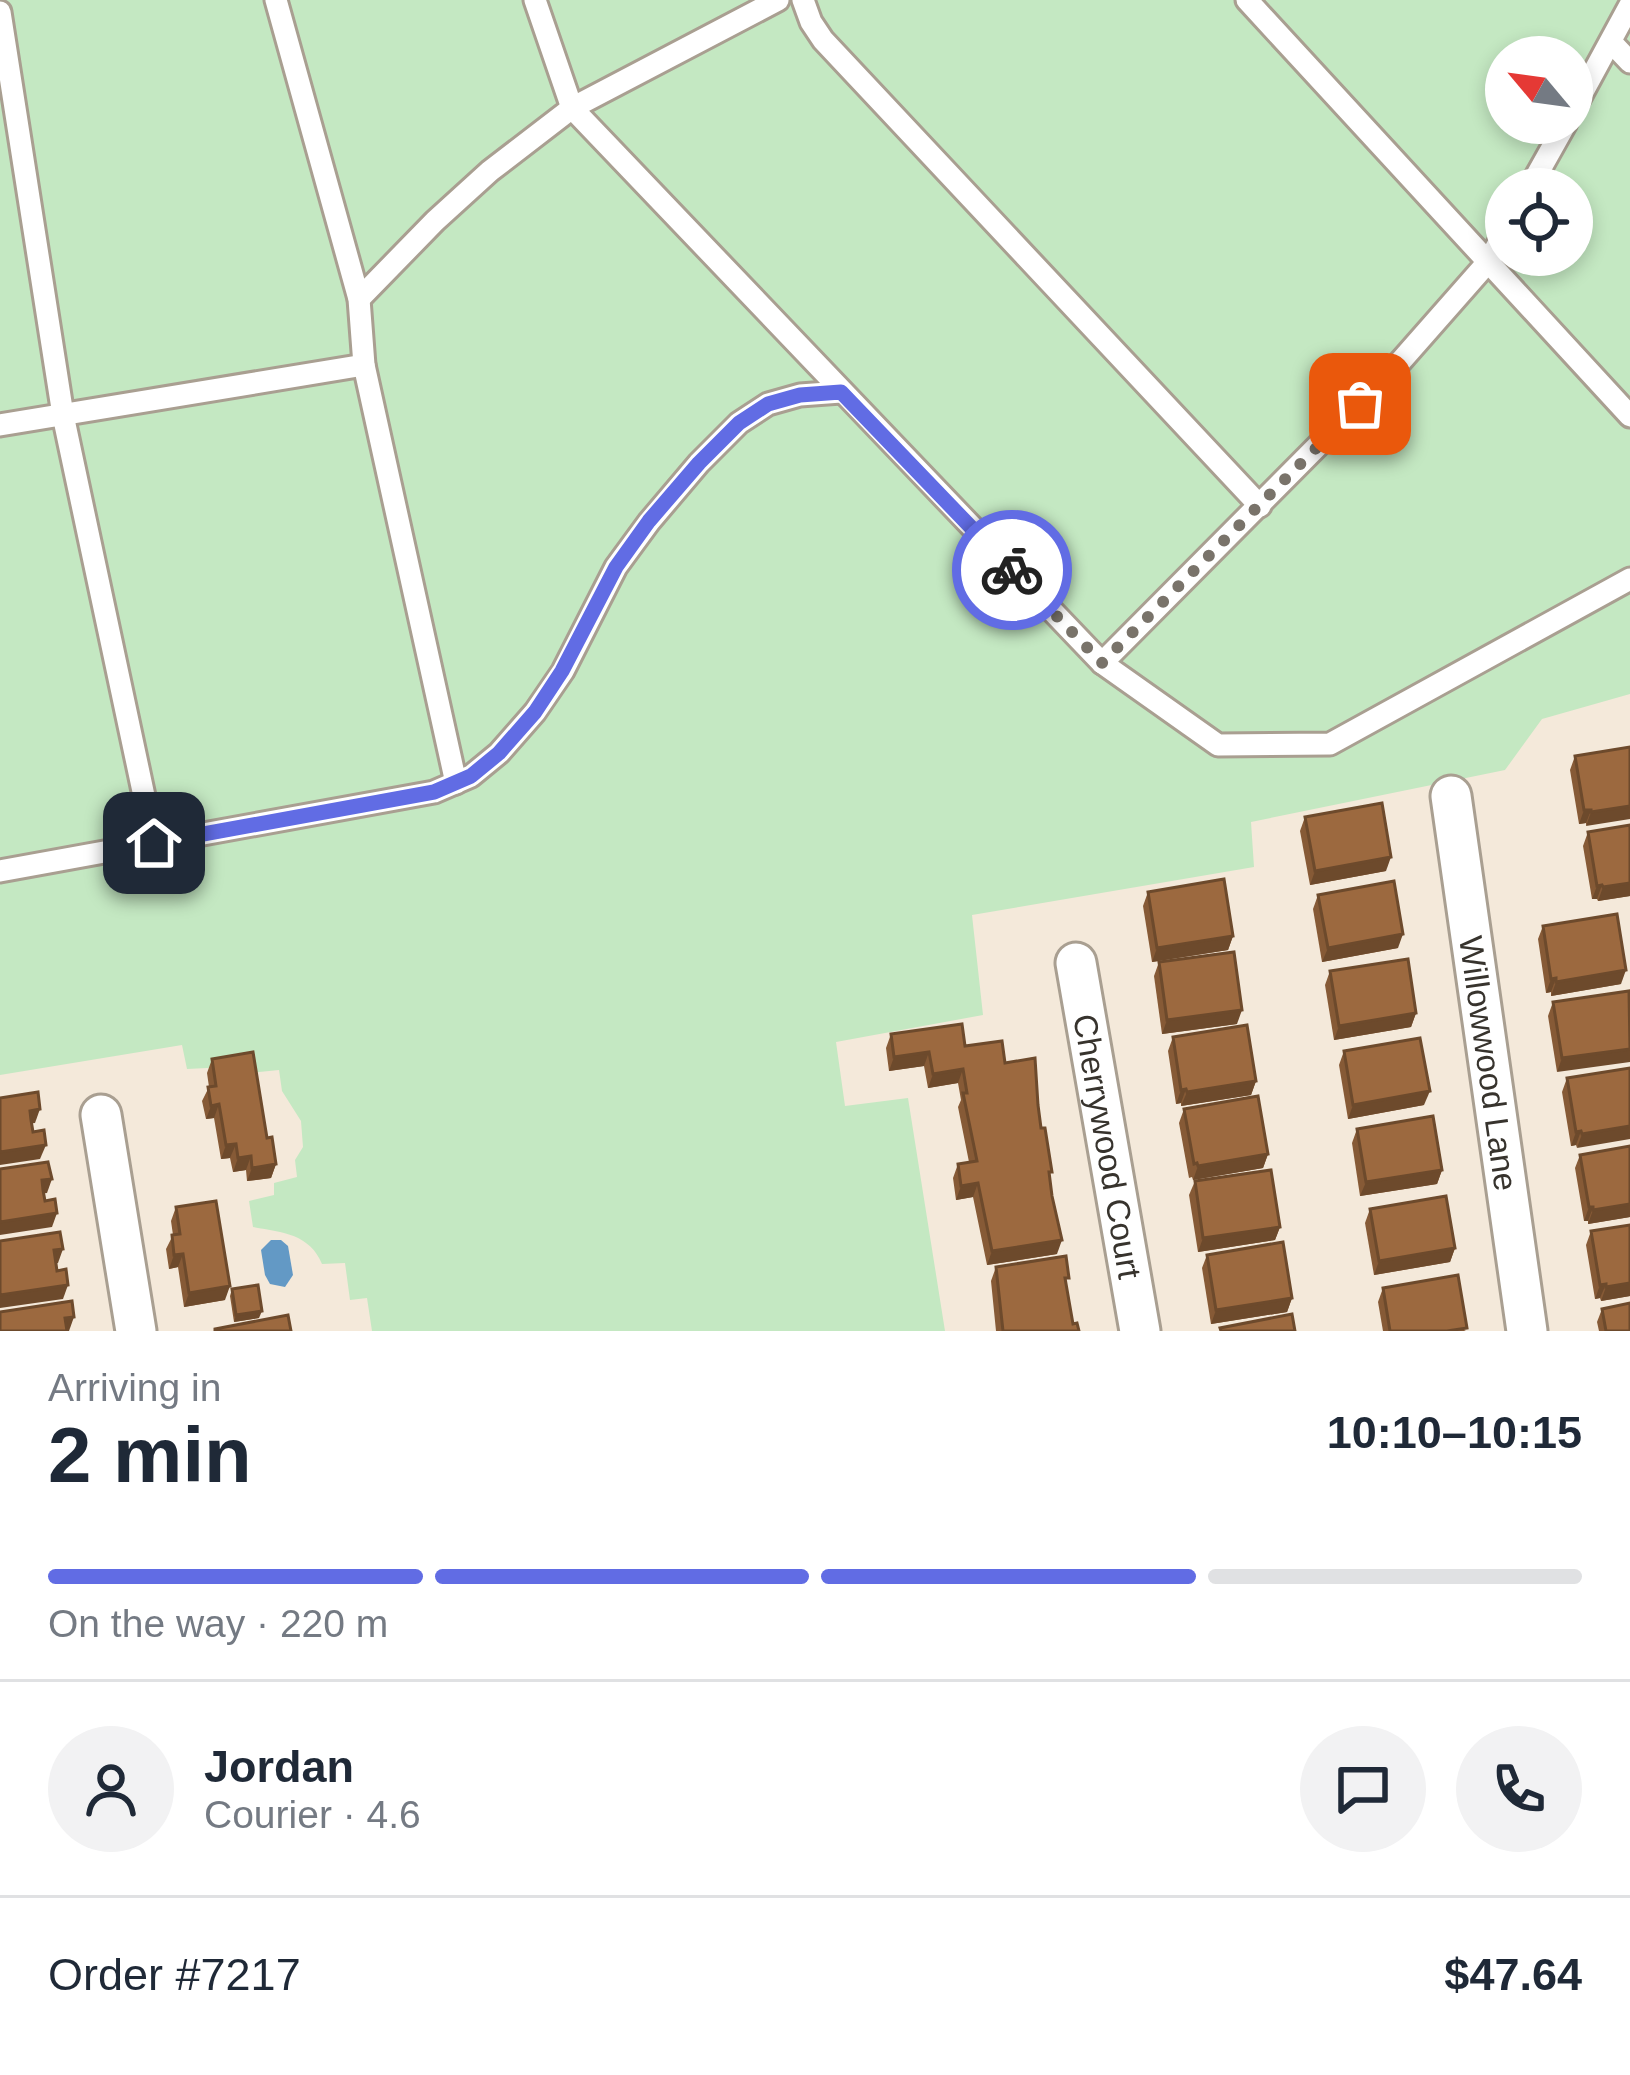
<!DOCTYPE html>
<html lang="en">
<head>
<meta charset="utf-8">
<style>
  :root { --surface:#fff; --page:#f2f2f3; --text:#1f2937; --muted:#747a83; --line:#e0e1e3; --accent:#616ce4 }
  body { margin:0; font-family:Helvetica,sans-serif; background:var(--page); color:var(--text); height:100vh; display:flex; flex-direction:column; font-size:45px; white-space:nowrap }
  * { box-sizing:border-box; margin:0 }
  p { font-size:39px; color:var(--muted) }
  .icon { flex:none; width:66px; height:66px; fill:none; stroke:currentColor; stroke-width:2; stroke-linecap:round; stroke-linejoin:round }
  .map { position:relative; height:1331px; overflow:hidden }
  .details { display:flex; flex-direction:column; background:var(--surface); flex:1 }
  .details>* { flex:none }
  .needle { width:78px; rotate:299deg }
  .controls { position:absolute; left:1485px; top:36px; display:grid; gap:24px }
  .controls a { display:grid; place-items:center; width:108px; height:108px; border-radius:50%; background:var(--surface); box-shadow:0 6px 18px #0003; font-size:60px }
  .pin { position:absolute; display:grid; place-items:center; width:102px; height:102px; color:#fff; margin:-51px; border-radius:24px; box-shadow:0 6px 18px #0006 }
  .courier { position:absolute; display:grid; place-items:center; width:120px; height:120px; margin:-60px; border:9px solid #616ce4; border-radius:50%; background:#fff; color:#222; box-shadow:0 3px 15px #0007 }
  .overview em { font-style:normal; font-weight:800 }
  .overview div { display:flex; flex-direction:column-reverse }
  .overview { display:flex; align-items:center; justify-content:space-between; height:204px; padding:0 48px }
  h1 { font-size:78px; font-weight:800; line-height:90px }
  .bar { display:grid; grid-template-columns:repeat(4,1fr); gap:18px 12px; align-content:center; height:144px; padding:0 48px }
  .bar i { height:15px; border-radius:9px; background:var(--line) }
  .bar .active { background:var(--accent) }
  .bar p { grid-column:span 4 }
  .line { display:flex; align-items:center; gap:30px; padding:0 48px; border-top:3px solid var(--line) }
  .line div { flex:1 }
  .round { display:grid; place-items:center; flex:none; width:126px; height:126px; border-radius:63px; background:var(--page) }
  .map>svg:first-child { display:block }
</style>
</head>
<body>
<div class="map">
<svg width="1630" height="1331" viewBox="0 0 1630 1331">
  <rect width="100%" height="100%" fill="#f4e9da"/>
  <path fill="#c4e8c2" fill-rule="evenodd" d="M 0,0 L 1630,0 L 1630,694 L 1542,719 L 1505,770 L 1251,822 L 1254,867 L 972,915 L 983,1015 L 836,1042 L 845,1106 L 908,1098 L 945,1331 L 372,1331 L 367,1298 L 350,1300 L 345,1263 L 322,1264 C 310,1234 282,1232 253,1227 L 249,1201 L 274,1195 L 274,1183 L 297,1177 L 295,1160 L 303,1147 L 301,1121 L 282,1091 L 279,1070 L 249,1073 L 247,1066 L 187,1069 L 182,1045 L 0,1075 ZM 1506,57 L 1572,57 L 1572,123 L 1506,123 ZM 1506,189 L 1572,189 L 1572,255 L 1506,255 Z"/>
  <path fill="#6399c5" d="M 271,1240 L 281,1240 L 288,1246 L 293,1275 L 285,1287 L 270,1284 L 265,1275 L 261,1250 Z"/>
  <g fill="none" stroke-linecap="round" stroke-linejoin="round">
    <g stroke="#a99f91" stroke-width="27">
      <g id="lane">
        <path d="M 276,0 L 359,299 L 364,365 L 456,783"/>
        <path d="M 535,0 L 572,108 L 1102,663 L 1218,745 L 1330,744 L 1630,579"/>
        <path d="M 803,0 L 811,22 L 823,40 L 1260,506"/>
        <path d="M 1247,0 L 1630,416"/>
        <path d="M 0,12 L 63,415 L 154,843"/>
        <path d="M 1612,43 L 1630,62"/>
        <path d="M 1572,112 L 1630,5"/>
        <path d="M 1529,189 L 1566,123"/>
        <path d="M 359,299 L 435,221 L 490,171 L 572,108 L 778,0"/>
        <path d="M 0,425 L 364,365"/>
        <path d="M 1102,663 L 1393,370 L 1488,262 L 1506,230"/>
        <path d="M 0,871 L 434,792 L 471,776 L 499,753 L 535,712 L 563,671 L 616,567 L 649,522 L 699,463 L 739,423 L 768,404 L 800,395 L 841,392"/>
      </g>
    </g>
    <g stroke="#a99f91" stroke-width="45">
      <g id="street">
        <path id="s1" d="M 1451,796 L 1527,1331"/>
        <path id="s2" d="M 1076,963 L 1140,1331"/>
        <path d="M 101,1115 L 136,1331"/>
      </g>
    </g>
    <use href="#lane" stroke="#fff" stroke-width="21"/>
    <use href="#street" stroke="#fff" stroke-width="39"/>
  </g>
  <g fill="#865a36">
    <path d="M 1630,747 L 1586,826 L 1586,823 L 1579,824 L 1570,770 L 1575,756 Z"/>
    <path d="M 1305,817 L 1386,871 L 1310,885 L 1300,831 Z"/>
    <path d="M 1630,825 L 1630,896 L 1598,901 L 1597,899 L 1592,899 L 1583,846 L 1588,832 Z"/>
    <path d="M 1148,892 L 1233,936 L 1228,950 L 1152,962 L 1143,906 Z"/>
    <path d="M 1318,895 L 1398,948 L 1322,962 L 1313,909 Z"/>
    <path d="M 1543,926 L 1621,984 L 1551,996 L 1551,992 L 1546,993 L 1538,939 Z"/>
    <path d="M 1159,962 L 1237,1024 L 1162,1034 L 1154,976 Z"/>
    <path d="M 1330,971 L 1416,1013 L 1411,1027 L 1334,1040 L 1325,985 Z"/>
    <path d="M 1629,991 L 1557,1072 L 1548,1016 L 1553,1002 Z"/>
    <path d="M 891,1034 L 965,1046 L 1005,1063 L 1038,1105 L 1050,1177 L 1057,1254 L 987,1265 L 973,1197 L 956,1200 L 953,1178 L 958,1164 L 969,1162 L 958,1107 L 961,1100 L 958,1083 L 928,1088 L 924,1066 L 889,1071 L 886,1048 Z"/>
    <path d="M 1173,1037 L 1256,1081 L 1251,1095 L 1181,1106 L 1181,1103 L 1176,1104 L 1168,1051 Z"/>
    <path d="M 1344,1051 L 1424,1105 L 1348,1119 L 1339,1065 Z"/>
    <path d="M 212,1059 L 267,1138 L 276,1164 L 271,1178 L 247,1181 L 246,1170 L 233,1172 L 230,1158 L 221,1159 L 214,1118 L 206,1119 L 202,1101 L 209,1087 L 207,1073 Z"/>
    <path d="M 1630,1068 L 1577,1148 L 1576,1145 L 1571,1146 L 1562,1092 L 1567,1078 Z"/>
    <path d="M 1184,1109 L 1268,1154 L 1263,1168 L 1193,1180 L 1192,1177 L 1189,1178 L 1179,1123 Z"/>
    <path d="M 1357,1129 L 1442,1170 L 1437,1184 L 1360,1196 L 1352,1143 Z"/>
    <path d="M 1630,1146 L 1630,1217 L 1588,1224 L 1588,1221 L 1584,1221 L 1575,1168 L 1580,1155 Z"/>
    <path d="M 1195,1181 L 1280,1227 L 1275,1240 L 1198,1252 L 1189,1195 Z"/>
    <path d="M 176,1207 L 225,1300 L 184,1307 L 178,1267 L 169,1269 L 166,1249 L 173,1235 L 171,1221 Z"/>
    <path d="M 1370,1209 L 1455,1248 L 1450,1262 L 1374,1275 L 1365,1223 Z"/>
    <path d="M 1630,1225 L 1630,1296 L 1601,1301 L 1600,1298 L 1595,1299 L 1586,1245 L 1591,1231 Z"/>
    <path d="M 1207,1255 L 1292,1298 L 1287,1312 L 1211,1324 L 1202,1268 Z"/>
    <path d="M 996,1267 L 1066,1286 L 1073,1324 L 1079,1331 L 996,1331 L 991,1281 Z"/>
    <path d="M 1383,1288 L 1466,1331 L 1383,1331 L 1378,1302 Z"/>
    <path d="M 232,1289 L 259,1318 L 234,1322 L 230,1296 Z"/>
    <path d="M 1602,1309 L 1630,1331 L 1599,1331 L 1597,1322 Z"/>
  </g>
  <g fill="#6d4a2c">
    <path d="M 1630,806 L 1630,819 L 1586,826 L 1591,812 Z"/>
    <path d="M 1584,810 L 1591,810 L 1586,823 L 1579,824 Z"/>
    <path d="M 1391,857 L 1386,871 L 1310,885 L 1315,871 Z"/>
    <path d="M 1630,883 L 1630,896 L 1598,901 L 1603,887 Z"/>
    <path d="M 1602,885 L 1597,899 L 1592,899 L 1597,886 Z"/>
    <path d="M 1403,934 L 1398,948 L 1322,962 L 1328,948 Z"/>
    <path d="M 1233,936 L 1228,950 L 1152,962 L 1157,948 Z"/>
    <path d="M 1626,970 L 1621,984 L 1551,996 L 1556,982 Z"/>
    <path d="M 1556,978 L 1551,992 L 1546,993 L 1551,979 Z"/>
    <path d="M 1242,1010 L 1237,1024 L 1162,1034 L 1167,1020 Z"/>
    <path d="M 1416,1013 L 1411,1027 L 1334,1040 L 1339,1026 Z"/>
    <path d="M 1630,1049 L 1630,1062 L 1557,1072 L 1562,1058 Z"/>
    <path d="M 929,1052 L 924,1066 L 889,1071 L 894,1057 Z"/>
    <path d="M 963,1069 L 958,1083 L 928,1088 L 933,1074 Z"/>
    <path d="M 1256,1081 L 1251,1095 L 1181,1106 L 1187,1092 Z"/>
    <path d="M 1186,1089 L 1181,1103 L 1176,1104 L 1181,1090 Z"/>
    <path d="M 1430,1091 L 1424,1105 L 1348,1119 L 1353,1105 Z"/>
    <path d="M 219,1104 L 214,1118 L 206,1119 L 211,1106 Z"/>
    <path d="M 40,1109 L 35,1123 L 25,1124 L 30,1111 Z"/>
    <path d="M 1630,1126 L 1630,1139 L 1577,1148 L 1582,1134 Z"/>
    <path d="M 1581,1131 L 1576,1145 L 1571,1146 L 1576,1132 Z"/>
    <path d="M 236,1144 L 230,1158 L 221,1159 L 226,1145 Z"/>
    <path d="M 46,1145 L 40,1159 L 0,1165 L 0,1152 Z"/>
    <path d="M 1268,1154 L 1263,1168 L 1193,1180 L 1198,1166 Z"/>
    <path d="M 251,1156 L 246,1170 L 233,1172 L 238,1158 Z"/>
    <path d="M 276,1164 L 271,1178 L 247,1181 L 252,1168 Z"/>
    <path d="M 1442,1170 L 1437,1184 L 1360,1196 L 1366,1182 Z"/>
    <path d="M 52,1179 L 47,1193 L 37,1194 L 42,1180 Z"/>
    <path d="M 978,1183 L 973,1197 L 956,1200 L 961,1186 Z"/>
    <path d="M 1630,1204 L 1630,1217 L 1588,1224 L 1593,1210 Z"/>
    <path d="M 1589,1207 L 1593,1207 L 1588,1221 L 1584,1221 Z"/>
    <path d="M 57,1213 L 52,1227 L 0,1235 L 0,1222 Z"/>
    <path d="M 1280,1227 L 1275,1240 L 1198,1252 L 1203,1238 Z"/>
    <path d="M 1062,1240 L 1057,1254 L 987,1265 L 992,1251 Z"/>
    <path d="M 1455,1248 L 1450,1262 L 1374,1275 L 1379,1261 Z"/>
    <path d="M 63,1249 L 58,1263 L 49,1264 L 54,1250 Z"/>
    <path d="M 183,1254 L 178,1267 L 169,1269 L 174,1255 Z"/>
    <path d="M 1630,1283 L 1630,1296 L 1601,1301 L 1606,1287 Z"/>
    <path d="M 1606,1284 L 1600,1298 L 1595,1299 L 1600,1285 Z"/>
    <path d="M 68,1285 L 63,1299 L 0,1308 L 0,1295 Z"/>
    <path d="M 230,1286 L 225,1300 L 184,1307 L 189,1293 Z"/>
    <path d="M 1292,1298 L 1287,1312 L 1211,1324 L 1216,1310 Z"/>
    <path d="M 262,1311 L 259,1318 L 234,1322 L 236,1315 Z"/>
    <path d="M 74,1317 L 69,1331 L 60,1331 L 65,1318 Z"/>
  </g>
  <g fill="#9c693f" stroke="#6d4a2c" stroke-width="3">
    <path d="M 1630,747 L 1630,806 L 1591,812 L 1591,810 L 1584,810 L 1575,756 Z"/>
    <path d="M 1382,803 L 1391,857 L 1315,871 L 1305,817 Z"/>
    <path d="M 1630,825 L 1630,883 L 1603,887 L 1602,885 L 1597,886 L 1588,832 Z"/>
    <path d="M 1224,879 L 1233,936 L 1157,948 L 1148,892 Z"/>
    <path d="M 1394,881 L 1403,934 L 1328,948 L 1318,895 Z"/>
    <path d="M 1617,914 L 1626,970 L 1556,982 L 1556,978 L 1551,979 L 1543,926 Z"/>
    <path d="M 1234,952 L 1242,1010 L 1167,1020 L 1159,962 Z"/>
    <path d="M 1408,959 L 1416,1013 L 1339,1026 L 1330,971 Z"/>
    <path d="M 1629,991 L 1630,1049 L 1562,1058 L 1553,1002 Z"/>
    <path d="M 962,1024 L 965,1046 L 1002,1041 L 1005,1063 L 1035,1058 L 1038,1105 L 1041,1128 L 1045,1128 L 1052,1172 L 1049,1172 L 1052,1196 L 1062,1240 L 992,1251 L 978,1183 L 961,1186 L 958,1164 L 977,1161 L 963,1093 L 967,1093 L 963,1069 L 933,1074 L 929,1052 L 894,1057 L 891,1034 Z"/>
    <path d="M 1247,1025 L 1256,1081 L 1187,1092 L 1186,1089 L 1181,1090 L 1173,1037 Z"/>
    <path d="M 1420,1038 L 1430,1091 L 1353,1105 L 1344,1051 Z"/>
    <path d="M 253,1052 L 267,1138 L 272,1137 L 276,1164 L 252,1168 L 251,1156 L 238,1158 L 236,1144 L 226,1145 L 219,1104 L 211,1106 L 208,1087 L 216,1086 L 212,1059 Z"/>
    <path d="M 1630,1068 L 1630,1126 L 1582,1134 L 1581,1131 L 1576,1132 L 1567,1078 Z"/>
    <path d="M 38,1092 L 40,1109 L 30,1111 L 31,1120 L 33,1132 L 44,1130 L 46,1145 L 0,1152 L 0,1098 Z"/>
    <path d="M 1258,1096 L 1268,1154 L 1198,1166 L 1197,1163 L 1194,1164 L 1184,1109 Z"/>
    <path d="M 1433,1116 L 1442,1170 L 1366,1182 L 1357,1129 Z"/>
    <path d="M 1630,1146 L 1630,1204 L 1593,1210 L 1593,1207 L 1589,1207 L 1580,1155 Z"/>
    <path d="M 48,1162 L 52,1179 L 42,1180 L 43,1190 L 45,1201 L 55,1199 L 57,1213 L 0,1222 L 0,1169 Z"/>
    <path d="M 1271,1170 L 1280,1227 L 1203,1238 L 1195,1181 Z"/>
    <path d="M 1446,1196 L 1455,1248 L 1379,1261 L 1370,1209 Z"/>
    <path d="M 216,1201 L 230,1286 L 189,1293 L 183,1254 L 174,1255 L 172,1235 L 180,1234 L 176,1207 Z"/>
    <path d="M 1630,1225 L 1630,1283 L 1606,1287 L 1606,1284 L 1600,1285 L 1591,1231 Z"/>
    <path d="M 60,1232 L 63,1249 L 54,1250 L 57,1271 L 66,1269 L 68,1285 L 0,1295 L 0,1241 Z"/>
    <path d="M 1283,1242 L 1292,1298 L 1216,1310 L 1207,1255 Z"/>
    <path d="M 1066,1256 L 1069,1278 L 1065,1278 L 1073,1324 L 1077,1323 L 1079,1331 L 1003,1331 L 996,1267 Z"/>
    <path d="M 1458,1275 L 1467,1328 L 1447,1331 L 1390,1331 L 1383,1288 Z"/>
    <path d="M 258,1285 L 262,1311 L 236,1315 L 232,1289 Z"/>
    <path d="M 72,1301 L 74,1317 L 65,1318 L 67,1331 L 0,1331 L 0,1312 Z"/>
    <path d="M 1630,1303 L 1630,1331 L 1606,1331 L 1602,1309 Z"/>
    <path d="M 1292,1314 L 1295,1331 L 1221,1331 L 1220,1328 Z"/>
    <path d="M 288,1315 L 291,1331 L 215,1331 L 215,1329 Z"/>
  </g>
  <g fill="none" stroke-linecap="round" stroke-linejoin="round">
    <path stroke="#79736a" stroke-width="12" stroke-dasharray="0 21.6" d="M 1012,570 L 1102,663 L 1360,404"/>
    <path stroke="#616ce4" stroke-width="15" d="M 154,843 L 434,792 L 471,776 L 499,753 L 535,712 L 562,671 L 616,567 L 649,521 L 699,463 L 739,423 L 768,404 L 800,395 L 841,392 L 1012,570"/>
  </g>
  <g text-anchor="middle" stroke-width="12" stroke-linejoin="round" paint-order="stroke">
    <g font-size="33" fill="#37332d" stroke="#f4e9da">
      <text dy="12" stroke="none"><textPath href="#s1" startOffset="270">Willowwood Lane</textPath></text>
      <text dy="12" stroke="none"><textPath href="#s2" startOffset="186">Cherrywood Court</textPath></text>
    </g>
  </g>
</svg>
<div class="controls">
<a><svg class="needle" viewBox="-14 -14 28 28"><path d="M0-13l5 13h-10z" fill="#e53935"/><path d="M0 13l5-13h-10z" fill="#747a83"/></svg></a>
<a><svg class="icon" aria-label="locate" viewBox="0 0 24 24"><circle cx="12" cy="12" r="6"/><path d="M12 2v4M12 18v4M2 12h4M18 12h4"/></svg></a>
</div>
<div class="pin" style="left:1360px;top:404px;background:#ea580c"><svg class="icon" aria-label="bag" viewBox="0 0 24 24"><path d="M5 8h14l-1 12H6zM9 8a3 3 0 0 1 6 0"/></svg></div>
<div class="pin" style="left:154px;top:843px;background:#1f2937"><svg class="icon" aria-label="home" viewBox="0 0 24 24"><path d="M3 11l9-7 9 7M6 9v11h12V9"/></svg></div>
<div class="courier" style="left:1012px;top:570px"><svg class="icon" aria-label="bike" viewBox="0 0 24 24"><circle cx="6" cy="16" r="4"/><circle cx="18" cy="16" r="4"/><path d="M6 16l4-8h5l3 8M10 8l3 8H6M13 5h3"/></svg></div>
</div>
<section class="details">
<div class="overview"><div><h1>2 min</h1><p>Arriving in</p></div><em>10:10–10:15</em></div>
<div class="bar"><i class="active"></i><i class="active"></i><i class="active"></i><i></i><p>On the way · 220 m</p></div>
<div class="line" style="height:216px"><a class="round"><svg class="icon" aria-label="person" viewBox="0 0 24 24"><circle cx="12" cy="8" r="4"/><path d="M4 21q1-7 8-7t8 7"/></svg></a><div><b>Jordan</b><p>Courier · 4.6</p></div><a class="round"><svg class="icon" aria-label="chat" viewBox="0 0 24 24"><path d="M4 5h16v11H9l-5 4z"/></svg></a><a class="round"><svg class="icon" aria-label="phone" viewBox="0 0 24 24"><path d="M5 4h4l2 5-3 2q2 4 5 5l2-3 5 2v4C11 20 4 13 5 4z"/></svg></a></div>
<div class="line" style="height:156px"><div>Order #7217</div><b>$47.64</b></div>
</section>
</body>
</html>
